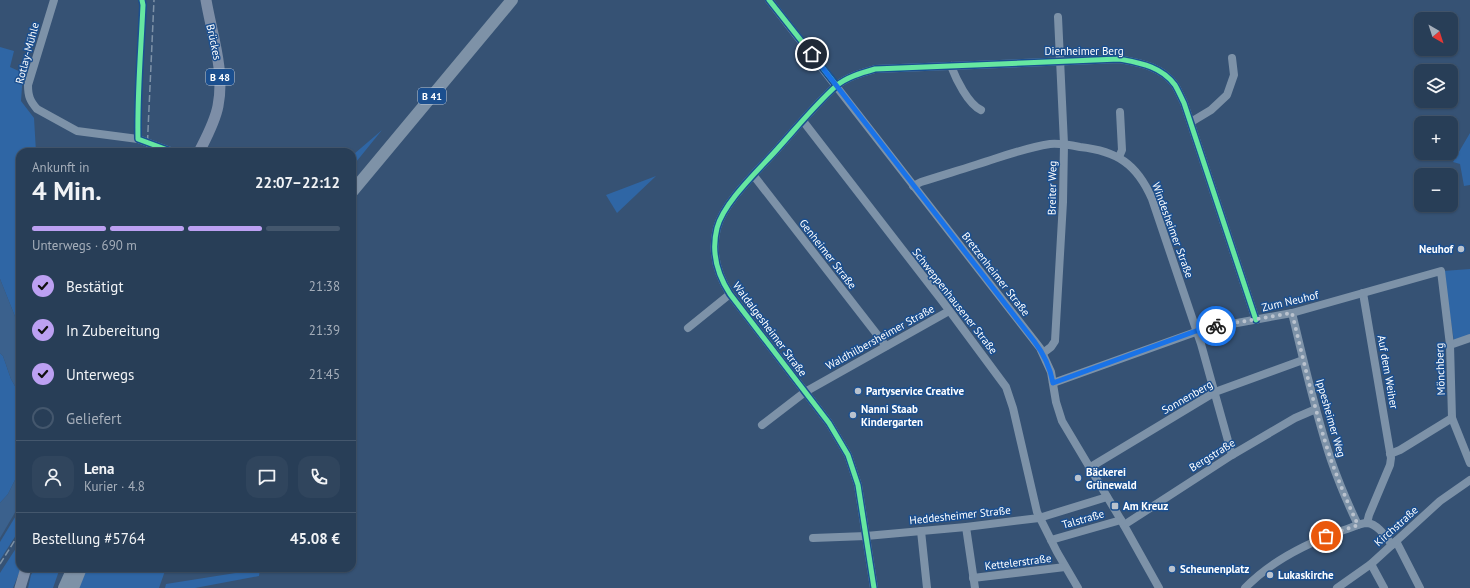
<!DOCTYPE html>
<html lang="de">
<head>
<meta charset="utf-8">
<style>
  :root { --surface:#283e57; --page:#30455d; --text:#f1f3f6; --muted:#a5aeba; --line:#44576d; --accent:#bca0f2 }
  body { margin:0; font-family:"PT Sans",sans-serif; background:var(--page); color:var(--text); height:100vh; display:flex; flex-direction:column; font-size:15px; white-space:nowrap }
  * { box-sizing:border-box; margin:0 }
  p { font-size:13px; color:var(--muted) }
  .icon { flex:none; width:22px; height:22px; fill:none; stroke:currentColor; stroke-width:2; stroke-linecap:round; stroke-linejoin:round }
  .map { position:relative; flex:1; overflow:hidden }
  .details { position:absolute; left:16px; top:148px; width:340px; height:424px; display:flex; flex-direction:column; background:var(--surface); border-radius:12px; box-shadow:0 1px 3px #0004,0 0 0 1px var(--line) }
  .details>* { flex:none }
  .needle { width:26px; rotate:141deg }
  .fabs { position:absolute; left:1414px; top:12px; display:grid; gap:8px }
  .fabs a { display:grid; place-items:center; width:44px; height:44px; border-radius:8px; background:var(--surface); box-shadow:0 1px 3px #0004,0 0 0 1px var(--line); font-size:20px }
  .pin { position:absolute; display:grid; place-items:center; width:34px; height:34px; color:#fff; margin:-17px; border:2px solid #fff; border-radius:50%; box-shadow:0 1px 4px #0007 }
  .courier { position:absolute; display:grid; place-items:center; width:40px; height:40px; margin:-20px; border:3px solid #1a73e8; border-radius:50%; background:#fff; color:#222; box-shadow:0 1px 5px #0007 }
  .summary em { font-style:normal; font-weight:800 }
  .summary div { display:flex; flex-direction:column-reverse }
  .summary { display:flex; align-items:center; justify-content:space-between; height:68px; padding:0 16px }
  h1 { font-size:26px; font-weight:800; line-height:30px }
  .bar { display:grid; grid-template-columns:repeat(4,1fr); gap:6px 4px; align-content:center; height:48px; padding:0 16px }
  .bar i { height:5px; border-radius:3px; background:var(--line) }
  .bar .on { background:var(--accent) }
  .bar p { grid-column:span 4 }
  .line { display:flex; align-items:center; gap:10px; padding:0 16px; border-top:1px solid var(--line) }
  .line div { flex:1 }
  .round { display:grid; place-items:center; flex:none; width:42px; height:42px; border-radius:12px; background:var(--page) }
  ol { padding:0 16px; list-style:none }
  li { display:flex; align-items:center; gap:12px; height:44px }
  li p { margin-inline-start:auto }
  li .icon { padding:4px; border-radius:50%; background:var(--accent); color:#111; stroke-width:4 }
  li:last-child { color:var(--muted) }
  li i { width:22px; height:22px; border:2px solid var(--line); border-radius:50% }
  .map>svg:first-child { display:block }
</style>
</head>
<body>
<div class="map">
<svg width="1470" height="588" viewBox="0 0 1470 588">
  <rect width="100%" height="100%" fill="#365274"/>
  <g fill="#2f66a5">
    <path d="M 0,47 L 14,51 L 10,67 L 23,73 L 21,101 L 34,118 L 36,152 L 20,152 L 20,329 L 0,279 Z"/>
    <path d="M 382,130 L 352,167 L 352,154 L 354,154 Z"/>
    <path d="M 1470,133 L 1470,185 L 1464,186 L 1460,164 L 1453,162 Z"/>
    <path d="M 656,176 L 617,213 L 606,195 Z"/>
    <path d="M 1470,269 L 1470,335 L 1454,341 L 1443,271 Z"/>
    <path d="M 0,353 L 3,356 L 11,379 L 20,395 L 20,470 L 8,494 L 0,503 Z"/>
    <path d="M 20,509 L 20,529 L 0,560 L 0,542 Z"/>
    <path d="M 20,542 L 20,568 L 21,568 L 13,588 L 0,588 L 0,573 Z"/>
    <path d="M 35,568 L 60,568 L 53,588 L 28,588 L 31,575 Z"/>
    <path d="M 87,568 L 166,568 L 159,588 L 79,588 Z"/>
    <path d="M 260,569 L 259,576 L 195,588 L 165,588 L 166,584 Z"/>
  </g>
  <g fill="#3b618d">
    <path d="M 0,279 L 20,329 L 20,395 L 11,379 L 3,356 L 0,353 Z"/>
    <path d="M 20,470 L 20,504 L 0,538 L 0,503 L 8,494 Z"/>
  </g>
  <g fill="none" stroke-linecap="round" stroke-linejoin="round">
    <g stroke="#7d92a8" stroke-width="8">
      <path d="M 54,0 L 28,85 C 28,96 30,101 37,109 L 77,131 L 138,139 L 173,152"/>
      <path d="M 769,0 L 1040,348 L 1051,372 L 1056,402 L 1062,421 L 1121,520 L 1159,588"/>
      <path d="M 951,66 C 956,79 968,104 981,110"/>
      <path d="M 803,121 L 943,302 L 1006,387 L 1013,408 L 1037,512 L 1057,552 L 1078,588"/>
      <path d="M 1191,122 L 1211,110 L 1227,95 L 1234,75 L 1232,58"/>
      <path d="M 1119,157 L 1122,150 L 1120,112"/>
      <path d="M 754,176 L 886,346"/>
      <path d="M 913,186 L 921,182 C 946,174 970,167 994,159 C 1012,153 1031,147 1050,144 C 1060,143 1070,145 1080,147 C 1117,151 1137,164 1152,199 L 1201,344 L 1232,455"/>
      <path d="M 1363,293 L 1391,458 L 1390,465 L 1369,515 L 1367,523"/>
      <path d="M 1292,313 C 1304,362 1315,412 1331,460 C 1339,483 1348,504 1358,525"/>
      <path d="M 688,328 L 730,294"/>
      <path d="M 1450,345 L 1470,338"/>
      <path d="M 1043,353 L 1051,347 L 1055,341 L 1063,202 L 1064,144 L 1058,17"/>
      <path d="M 1053,383 L 1204,329 L 1292,313 L 1441,271 L 1450,345 L 1452,418 L 1470,463"/>
      <path d="M 762,425 L 805,392 L 949,311"/>
      <path d="M 1390,454 L 1400,450 L 1452,418"/>
      <path d="M 1089,468 L 1215,392 L 1303,360"/>
      <path d="M 1124,525 L 1232,455 L 1295,418 L 1316,409"/>
      <path d="M 966,527 L 975,588"/>
      <path d="M 921,531 L 927,588"/>
      <path d="M 813,538 L 866,536 L 966,527 L 1039,518 L 1107,497"/>
      <path d="M 1051,540 L 1121,520"/>
      <path d="M 1396,541 L 1420,588"/>
      <path d="M 1371,564 L 1384,588"/>
      <path d="M 973,578 L 1065,567"/>
      <path d="M 874,588 L 858,485 L 848,455 L 829,423 L 730,294 C 717,274 711,252 717,228 C 724,201 762,167 780,146 C 798,126 816,104 836,86 C 847,77 861,73 875,69 L 1119,59 C 1140,63 1161,66 1175,85 C 1178,90 1181,97 1184,103 L 1256,320"/>
      <path d="M 1245,588 C 1272,560 1307,543 1344,530 C 1351,528 1360,523 1367,523 C 1378,524 1386,537 1392,545"/>
      <path d="M 1337,588 L 1371,564 L 1440,501 L 1470,480"/>
    </g>
    <g stroke="#7d8ea7" stroke-width="11">
      <path d="M 199,152 C 206,138 215,122 218,106 C 225,71 212,35 206,0"/>
      <path d="M 20,588 L 26,568"/>
    </g>
    <g stroke="#7e92a7" stroke-width="12">
      <path d="M 352,192 L 512,0"/>
      <path d="M 64,588 L 73,568"/>
      <path d="M 73,588 L 81,568"/>
    </g>
    <g stroke="#7e92a7" stroke-width="1.5" stroke-dasharray="7 3" stroke-linecap="butt">
      <path d="M 147,152 L 154,0"/>
      <path d="M 0,564 L 20,532"/>
    </g>
    <g stroke="#1b4f8f" stroke-width="8">
      <g id="cycleway">
        <path d="M 142,0 L 143,5 C 141,50 137,95 138,139 L 173,152"/>
        <path d="M 769,0 L 837,86"/>
        <path d="M 874,588 L 858,485 L 848,455 L 829,423 L 730,294 C 717,274 711,252 717,228 C 724,201 762,167 780,146 C 798,126 816,104 836,86 C 847,77 861,73 875,69 L 1119,59 C 1140,63 1161,66 1175,85 C 1178,90 1181,97 1184,103 L 1256,320"/>
      </g>
    </g>
    <use href="#cycleway" stroke="#66e7a1" stroke-width="5"/>
  </g>
  <g fill="none" stroke-linecap="round" stroke-linejoin="round">
    <path stroke="#b9c2ce" stroke-width="4" stroke-dasharray="0 7.2" d="M 1216,326 L 1292,313 C 1304,362 1315,412 1331,460 C 1339,482 1348,504 1358,525 L 1326,536"/>
    <path stroke="#1a73e8" stroke-width="5" d="M 812,54 L 1034,341 C 1044,354 1050,367 1053,383 L 1196,331 L 1216,326"/>
  </g>
  <g fill="#b9c2ce" stroke="#1b4f8f" stroke-width="1.5">
    <circle cx="1461" cy="249" r="4"/>
    <circle cx="858" cy="391" r="4"/>
    <circle cx="853" cy="415" r="4"/>
    <circle cx="1078" cy="478" r="4"/>
    <rect x="1111" y="502" width="8" height="8" rx="2"/>
    <circle cx="1172" cy="569" r="4"/>
    <circle cx="1270" cy="575" r="4"/>
  </g>
  <g text-anchor="middle" stroke-width="3" stroke-linejoin="round" paint-order="stroke">
    <g fill="#1b4f8f" stroke="#bbcadd" stroke-width="1">
      <rect x="206" y="69" width="28" height="16" rx="3"/>
      <rect x="418" y="88" width="28" height="16" rx="3"/>
    </g>
    <g font-size="10" font-weight="bold" fill="#fff">
      <text x="220" y="81">B 48</text>
      <text x="432" y="100">B 41</text>
    </g>
    <g font-size="11" fill="#fff" stroke="#1b4f8f">
      <text transform="translate(214 42) rotate(78)" y="4">Brückes</text>
      <text x="1084" y="55">Dienheimer Berg</text>
      <text transform="translate(27 53) rotate(-75)" y="4">Rotlay-Mühle</text>
      <text transform="translate(1052 188) rotate(-89)" y="4">Breiter Weg</text>
      <text transform="translate(1173 230) rotate(70)" y="4">Windesheimer Straße</text>
      <text transform="translate(828 254) rotate(52)" y="4">Genheimer Straße</text>
      <text transform="translate(996 274) rotate(52)" y="4">Bretzenheimer Straße</text>
      <text transform="translate(955 301) rotate(52)" y="4">Schweppenhausener Straße</text>
      <text transform="translate(1290 301) rotate(-13)" y="4">Zum Neuhof</text>
      <text transform="translate(770 329) rotate(53)" y="4">Waldalgesheimer Straße</text>
      <text transform="translate(880 337) rotate(-29)" y="4">Waldhilbersheimer Straße</text>
      <text transform="translate(1440 369) rotate(-92)" y="4">Mönchberg</text>
      <text transform="translate(1388 372) rotate(80)" y="4">Auf dem Weiher</text>
      <text transform="translate(1187 397) rotate(-30)" y="4">Sonnenberg</text>
      <text transform="translate(1331 418) rotate(74)" y="4">Ippesheimer Weg</text>
      <text transform="translate(1212 455) rotate(-32)" y="4">Bergstraße</text>
      <text transform="translate(960 515) rotate(-6)" y="4">Heddesheimer Straße</text>
      <text transform="translate(1083 519) rotate(-16)" y="4">Talstraße</text>
      <text transform="translate(1396 526) rotate(-42)" y="4">Kirchstraße</text>
      <text transform="translate(1018 562) rotate(-7)" y="4">Kettelerstraße</text>
    </g>
    <g font-size="11" font-weight="bold" fill="#fff" stroke="#1b4f8f" text-anchor="start">
      <text x="1453" y="253" text-anchor="end">Neuhof</text>
      <text x="866" y="395">Partyservice Creative</text>
      <text x="861" y="413">Nanni Staab<tspan x="861" dy="13">Kindergarten</tspan></text>
      <text x="1086" y="476">Bäckerei<tspan x="1086" dy="13">Grünewald</tspan></text>
      <text x="1123" y="510">Am Kreuz</text>
      <text x="1180" y="573">Scheunenplatz</text>
      <text x="1278" y="579">Lukaskirche</text>
    </g>
  </g>
</svg>
<div class="fabs">
<a><svg class="needle" viewBox="-14 -14 28 28"><path d="M0-13l5 13h-10z" fill="#e53935"/><path d="M0 13l5-13h-10z" fill="#a5aeba"/></svg></a>
<a><svg class="icon" aria-label="layers" viewBox="0 0 24 24"><path d="M12 4l9 5-9 5-9-5zM3 14l9 5 9-5"/></svg></a>
<a>+</a>
<a>−</a>
</div>
<div class="pin" style="left:1326px;top:536px;background:#ea580c"><svg class="icon" aria-label="bag" viewBox="0 0 24 24"><path d="M5 8h14l-1 12H6zM9 8a3 3 0 0 1 6 0"/></svg></div>
<div class="pin" style="left:812px;top:54px;background:#1f2937"><svg class="icon" aria-label="home" viewBox="0 0 24 24"><path d="M3 11l9-7 9 7M6 9v11h12V9"/></svg></div>
<div class="courier" style="left:1216px;top:326px"><svg class="icon" aria-label="bike" viewBox="0 0 24 24"><circle cx="6" cy="16" r="4"/><circle cx="18" cy="16" r="4"/><path d="M6 16l4-8h5l3 8M10 8l3 8H6M13 5h3"/></svg></div>
<section class="details">
<div class="summary"><div><h1>4 Min.</h1><p>Ankunft in</p></div><em>22:07–22:12</em></div>
<div class="bar"><i class="on"></i><i class="on"></i><i class="on"></i><i></i><p>Unterwegs · 690 m</p></div>
<ol>
<li><svg class="icon" aria-label="check" viewBox="0 0 24 24"><path d="M5 12l5 5 9-10"/></svg>Bestätigt<p>21:38</p></li>
<li><svg class="icon" aria-label="check" viewBox="0 0 24 24"><path d="M5 12l5 5 9-10"/></svg>In Zubereitung<p>21:39</p></li>
<li><svg class="icon" aria-label="check" viewBox="0 0 24 24"><path d="M5 12l5 5 9-10"/></svg>Unterwegs<p>21:45</p></li>
<li><i></i>Geliefert</li>
</ol>
<div class="line" style="height:72px"><a class="round"><svg class="icon" aria-label="person" viewBox="0 0 24 24"><circle cx="12" cy="8" r="4"/><path d="M4 21q1-7 8-7t8 7"/></svg></a><div><b>Lena</b><p>Kurier · 4.8</p></div><a class="round"><svg class="icon" aria-label="chat" viewBox="0 0 24 24"><path d="M4 5h16v11H9l-5 4z"/></svg></a><a class="round"><svg class="icon" aria-label="phone" viewBox="0 0 24 24"><path d="M5 4h4l2 5-3 2q2 4 5 5l2-3 5 2v4C11 20 4 13 5 4z"/></svg></a></div>
<div class="line" style="height:52px"><div>Bestellung #5764</div><b>45.08 €</b></div>
</section>
</div>
</body>
</html>
